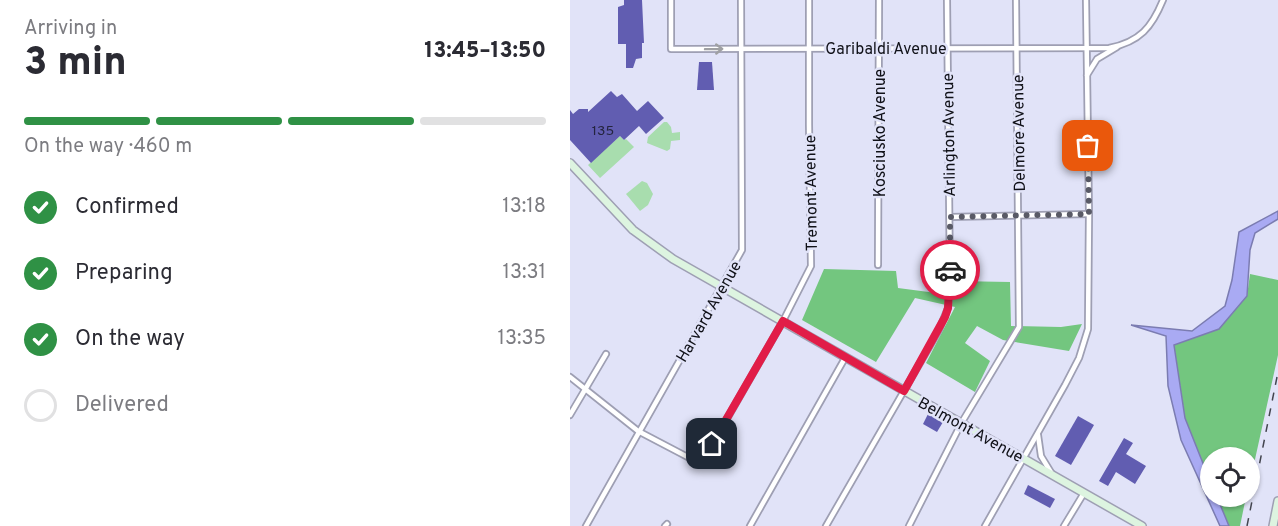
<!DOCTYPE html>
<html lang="en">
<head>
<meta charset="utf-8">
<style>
  :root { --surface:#fff; --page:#f2f2f3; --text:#2b2b33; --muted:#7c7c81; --line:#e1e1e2; --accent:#2f9145 }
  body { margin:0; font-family:Overpass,sans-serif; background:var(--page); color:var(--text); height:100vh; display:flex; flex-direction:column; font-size:22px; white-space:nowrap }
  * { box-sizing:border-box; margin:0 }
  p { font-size:20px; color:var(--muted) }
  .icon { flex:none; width:33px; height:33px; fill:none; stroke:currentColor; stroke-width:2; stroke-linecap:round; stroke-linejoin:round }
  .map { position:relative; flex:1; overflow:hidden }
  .side { display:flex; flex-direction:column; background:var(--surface); width:570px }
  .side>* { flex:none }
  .buttons { position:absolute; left:630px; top:447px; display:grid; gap:12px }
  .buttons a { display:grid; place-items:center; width:60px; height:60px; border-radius:50%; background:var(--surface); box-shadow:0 2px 4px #0004; font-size:30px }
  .pin { position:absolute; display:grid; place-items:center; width:51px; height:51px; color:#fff; margin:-26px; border-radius:12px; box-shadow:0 3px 9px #0006 }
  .courier { position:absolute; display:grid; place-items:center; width:60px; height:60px; margin:-30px; border:4px solid #e11d48; border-radius:50%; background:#fff; color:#222; box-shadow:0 2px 8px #0007 }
  .headline em { font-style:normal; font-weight:800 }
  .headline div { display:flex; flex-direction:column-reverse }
  .headline { display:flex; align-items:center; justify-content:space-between; height:102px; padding:0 24px }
  h1 { font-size:39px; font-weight:800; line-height:45px }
  .bar { display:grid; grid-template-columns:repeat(4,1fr); gap:9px 6px; align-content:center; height:72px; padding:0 24px }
  .bar i { height:8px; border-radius:4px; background:var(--line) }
  .bar .active { background:var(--accent) }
  .bar p { grid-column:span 4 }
  ol { padding:0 24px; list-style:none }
  li { display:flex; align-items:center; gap:18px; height:66px }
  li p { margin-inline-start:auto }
  li .icon { padding:6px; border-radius:50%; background:var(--accent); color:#fff; stroke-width:4 }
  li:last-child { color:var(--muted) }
  li i { width:33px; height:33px; border:3px solid var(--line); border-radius:50% }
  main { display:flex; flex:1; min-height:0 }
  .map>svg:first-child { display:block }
</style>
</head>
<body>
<main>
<section class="side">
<div class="headline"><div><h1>3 min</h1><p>Arriving in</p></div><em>13:45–13:50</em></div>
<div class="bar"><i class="active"></i><i class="active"></i><i class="active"></i><i></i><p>On the way · 460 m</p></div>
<ol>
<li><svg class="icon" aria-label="check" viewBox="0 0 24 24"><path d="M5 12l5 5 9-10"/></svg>Confirmed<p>13:18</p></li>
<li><svg class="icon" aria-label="check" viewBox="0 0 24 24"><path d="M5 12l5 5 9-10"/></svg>Preparing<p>13:31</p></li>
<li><svg class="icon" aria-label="check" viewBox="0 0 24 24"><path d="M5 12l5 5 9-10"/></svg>On the way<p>13:35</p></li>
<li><i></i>Delivered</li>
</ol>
</section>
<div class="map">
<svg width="708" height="526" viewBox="0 0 708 526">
  <rect width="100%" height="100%" fill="#e1e3f8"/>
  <g fill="#a8ddae">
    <path d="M 94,122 L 97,122 L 101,127 L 102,133 L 110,132 L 110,140 L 101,141 L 100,149 L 97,151 L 77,143 L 78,137 Z"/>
    <path d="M 50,136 L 54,140 L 56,139 L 64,147 L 30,178 L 18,165 Z"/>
    <path d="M 72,181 L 77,183 L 83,194 L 78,205 L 70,211 L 56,194 Z"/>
  </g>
  <g fill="#73c67f">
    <path d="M 254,269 L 326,271 L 328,288 L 374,294 L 385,281 L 440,282 L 441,326 L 491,327 L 512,324 L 499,351 L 433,340 L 407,326 L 395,343 L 420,361 L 405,392 L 356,363 L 385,307 L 345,298 L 306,362 L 232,320 Z"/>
    <path d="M 680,274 L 708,280 L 708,355 L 680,482 L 680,458 L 640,458 L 640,481 L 615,418 L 604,345 L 649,329 L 677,296 Z"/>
    <path d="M 647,497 L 676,497 L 670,526 L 659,526 Z"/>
  </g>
  <path fill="#a9aaf3" stroke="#7b7cb1" stroke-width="1.5" d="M 708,211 L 708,219 L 685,233 L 680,250 L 677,296 L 649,329 L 604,345 L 615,418 L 640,481 L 640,496 L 647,497 L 659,526 L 650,526 L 611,440 L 598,386 L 596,336 L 561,325 L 622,331 L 655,306 L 662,280 L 669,232 Z"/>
  <g fill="#615db1">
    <path d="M 54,0 L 72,0 L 74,43 L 72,43 L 72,58 L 66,59 L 63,68 L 56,68 L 56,44 L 48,44 L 48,7 L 54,5 Z"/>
    <path d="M 129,62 L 142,62 L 144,90 L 127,90 Z"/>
    <path d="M 41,91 L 47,97 L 52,94 L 67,111 L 78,101 L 94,118 L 76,134 L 69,126 L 54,140 L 50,136 L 21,163 L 0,140 L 0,110 L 3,114 L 9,109 L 18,109 L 18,112 Z"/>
    <path d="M 358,414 L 373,422 L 367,432 L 353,424 Z"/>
    <path d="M 508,416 L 524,425 L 501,465 L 485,456 Z"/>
    <path d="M 554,438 L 563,443 L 556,454 L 576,466 L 565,484 L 546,472 L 538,486 L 529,481 Z"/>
    <path d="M 458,485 L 485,499 L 480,508 L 454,494 Z"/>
  </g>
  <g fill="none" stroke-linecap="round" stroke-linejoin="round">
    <g stroke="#9e9fb3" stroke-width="8">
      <g id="street">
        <path d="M 101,0 L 101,49 L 117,49 L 539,48 C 570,42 582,27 593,0"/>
        <path d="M 517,75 L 527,59 L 547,47"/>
        <path d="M 380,217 L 519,214"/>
        <path d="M 308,265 L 309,0"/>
        <path d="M 0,377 L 68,431 L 131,464 L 213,321 L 241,266 L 239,125 L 239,0"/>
        <path d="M 0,415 L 36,354"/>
        <path d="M 468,435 L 471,456 L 482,474"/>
        <path d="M 16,526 L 172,250 L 171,0"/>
        <path d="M 95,526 L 97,524"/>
        <path d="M 180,526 L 275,358"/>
        <path d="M 256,526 L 369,330 L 378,308 L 380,283 L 377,0"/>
        <path d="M 339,526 L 392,422 L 449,327 L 446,0"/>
        <path d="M 415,526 L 495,385 L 509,358 L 518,329 L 519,214 L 516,0"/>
        <path d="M 494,526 L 514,493"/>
      </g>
    </g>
    <g stroke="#9e9fb3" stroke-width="10">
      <g id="secondary">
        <path d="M 0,163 L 63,230 L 103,259 L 572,526"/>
        <path d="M 703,526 L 708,501"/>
      </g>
    </g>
    <use href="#street" stroke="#fff" stroke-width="4.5"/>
    <use href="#secondary" stroke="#ddf4e0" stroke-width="7"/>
    <path stroke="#43454f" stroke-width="1.5" stroke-dasharray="8 8" stroke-linecap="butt" d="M 677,526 L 708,372"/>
  </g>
  <defs><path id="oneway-shaft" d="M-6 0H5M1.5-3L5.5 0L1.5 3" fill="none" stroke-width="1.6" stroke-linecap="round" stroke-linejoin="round" transform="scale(1.5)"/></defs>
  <use stroke="#9fa0a3" href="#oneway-shaft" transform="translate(144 49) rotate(-1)"/>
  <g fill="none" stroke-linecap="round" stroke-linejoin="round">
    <path stroke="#595a66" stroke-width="6" stroke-dasharray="0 10.8" d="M 380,270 L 380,217 L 519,214 L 518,146"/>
    <path stroke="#e11d48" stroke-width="8" d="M 142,444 L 213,321 L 334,391 L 375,317 L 378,308 L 380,270"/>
  </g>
  <g text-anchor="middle" stroke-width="5" stroke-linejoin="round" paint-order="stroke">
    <g font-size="14" fill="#24243e">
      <text x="33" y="135">135</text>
    </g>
    <g font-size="16" fill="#101118" stroke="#e1e3f8">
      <text x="316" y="54">Garibaldi Avenue</text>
      <text transform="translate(309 133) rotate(-90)" y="6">Kosciusko Avenue</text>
      <text transform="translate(448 133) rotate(-91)" y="6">Delmore Avenue</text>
      <text transform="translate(378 135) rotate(-91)" y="6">Arlington Avenue</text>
      <text transform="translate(240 193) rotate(-91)" y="6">Tremont Avenue</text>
      <text transform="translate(138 311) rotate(-60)" y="6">Harvard Avenue</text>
      <text transform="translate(401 429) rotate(29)" y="6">Belmont Avenue</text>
    </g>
  </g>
</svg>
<div class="buttons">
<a><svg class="icon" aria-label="locate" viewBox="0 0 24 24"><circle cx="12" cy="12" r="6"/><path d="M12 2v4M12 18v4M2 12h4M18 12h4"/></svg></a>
</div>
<div class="pin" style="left:518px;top:146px;background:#ea580c"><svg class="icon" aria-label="bag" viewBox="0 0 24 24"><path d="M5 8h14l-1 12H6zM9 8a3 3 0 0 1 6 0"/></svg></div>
<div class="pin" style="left:142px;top:444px;background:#1f2937"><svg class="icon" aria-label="home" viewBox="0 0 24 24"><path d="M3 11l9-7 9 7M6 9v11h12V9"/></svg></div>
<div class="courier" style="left:380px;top:270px"><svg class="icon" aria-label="car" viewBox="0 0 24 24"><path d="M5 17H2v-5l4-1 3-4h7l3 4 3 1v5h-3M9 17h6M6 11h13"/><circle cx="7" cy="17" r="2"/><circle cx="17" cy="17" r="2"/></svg></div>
</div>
</main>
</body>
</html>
